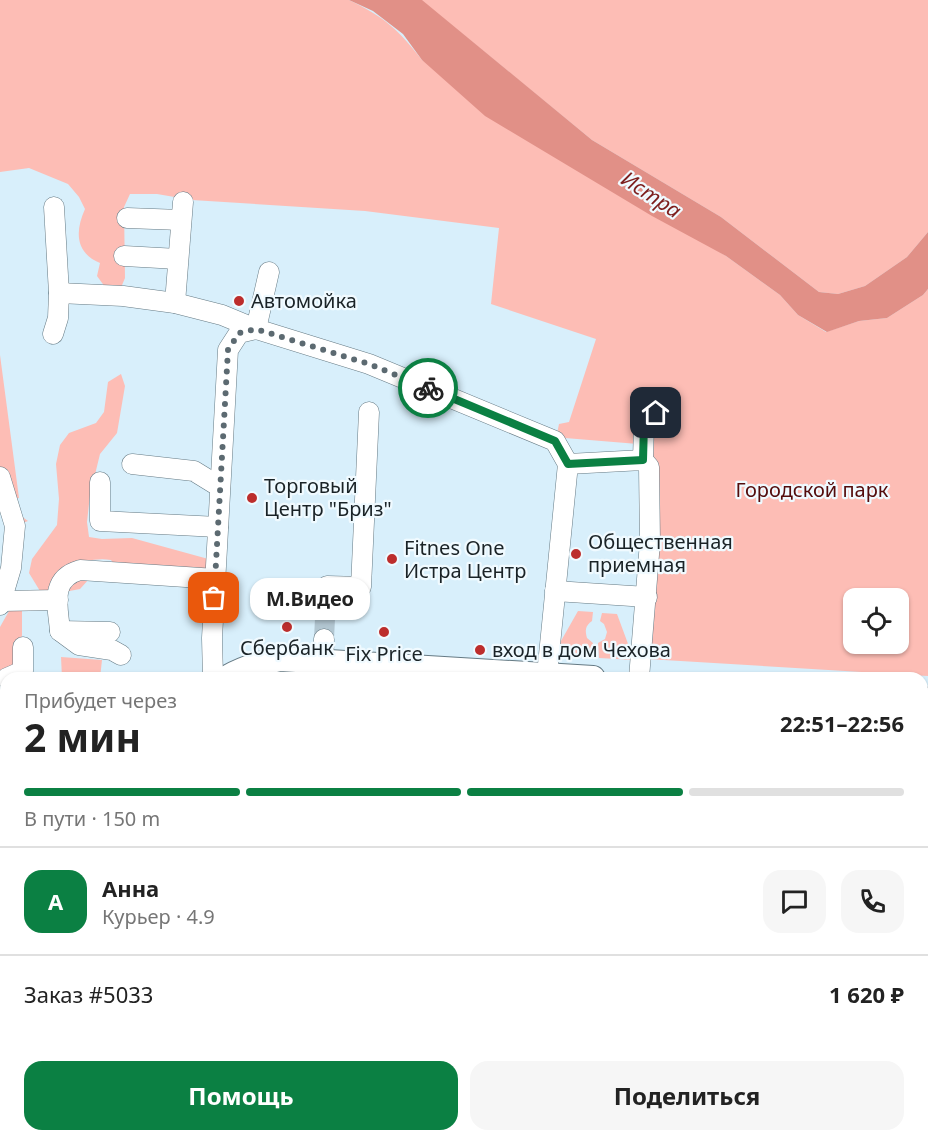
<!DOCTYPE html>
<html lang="ru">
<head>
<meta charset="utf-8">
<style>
  :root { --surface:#fff; --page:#f6f6f6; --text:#222; --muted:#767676; --line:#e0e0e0; --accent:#0b8043 }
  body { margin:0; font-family:"Noto Sans",sans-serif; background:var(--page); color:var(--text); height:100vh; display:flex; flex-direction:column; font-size:22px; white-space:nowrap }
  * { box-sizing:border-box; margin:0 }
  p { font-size:20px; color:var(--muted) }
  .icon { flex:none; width:33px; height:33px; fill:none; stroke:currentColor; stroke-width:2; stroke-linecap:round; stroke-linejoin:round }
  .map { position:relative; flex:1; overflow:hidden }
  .panel { position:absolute; left:0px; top:672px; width:928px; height:470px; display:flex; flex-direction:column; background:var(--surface); border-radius:18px 18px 0 0; box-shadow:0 2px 4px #0004 }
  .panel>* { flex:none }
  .controls { position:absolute; left:843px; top:588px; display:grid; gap:12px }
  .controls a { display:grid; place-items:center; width:66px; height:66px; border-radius:12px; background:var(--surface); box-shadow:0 2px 4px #0004; font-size:30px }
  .pin { position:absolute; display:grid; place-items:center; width:51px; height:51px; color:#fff; margin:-26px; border-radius:12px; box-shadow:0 3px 9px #0006 }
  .courier { position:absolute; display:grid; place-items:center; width:60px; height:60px; margin:-30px; border:4px solid #0b8043; border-radius:50%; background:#fff; color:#222; box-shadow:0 2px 8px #0007 }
  .bubble { position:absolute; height:42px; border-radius:18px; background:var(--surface); box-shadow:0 2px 4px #0004; font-size:20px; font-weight:700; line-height:42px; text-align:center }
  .overview em { font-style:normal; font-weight:700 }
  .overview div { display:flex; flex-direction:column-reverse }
  .overview { display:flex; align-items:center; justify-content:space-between; height:102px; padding:0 24px }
  h1 { font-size:39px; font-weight:700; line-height:45px }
  .bar { display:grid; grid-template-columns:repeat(4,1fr); gap:9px 6px; align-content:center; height:72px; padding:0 24px }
  .bar i { height:8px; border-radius:4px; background:var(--line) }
  .bar .selected { background:var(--accent) }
  .bar p { grid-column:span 4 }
  .line { display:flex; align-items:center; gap:15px; padding:0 24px; border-top:2px solid var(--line) }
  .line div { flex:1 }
  .round { display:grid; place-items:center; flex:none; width:63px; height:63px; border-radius:18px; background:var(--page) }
  .button { display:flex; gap:12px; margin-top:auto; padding:12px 24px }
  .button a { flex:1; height:69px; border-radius:18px; background:var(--accent); color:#fff; font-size:24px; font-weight:700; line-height:69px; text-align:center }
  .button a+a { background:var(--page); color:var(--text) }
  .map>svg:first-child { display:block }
</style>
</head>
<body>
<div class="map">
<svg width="928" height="1141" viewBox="0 0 928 1141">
  <rect width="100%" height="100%" fill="#d8effb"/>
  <g fill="#fdbdb5" fill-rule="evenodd">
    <path d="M 0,0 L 349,0 C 383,16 399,30 422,60 L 726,256 L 780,295 L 798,315 L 826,332 L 859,321 L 887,318 L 923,295 L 928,289 L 928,676 L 647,659 L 650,445 L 565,438 L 557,434 L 559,424 L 569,422 L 596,339 L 491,304 L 499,228 L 365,211 L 192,200 L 157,194 L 130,194 L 124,207 L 125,278 L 120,290 L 105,287 L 97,276 L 100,263 C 75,253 75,231 85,209 L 79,197 L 68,184 L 29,168 L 0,172 ZM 854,598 L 898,598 L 898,644 L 854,644 Z"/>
    <path d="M 421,0 L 928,0 L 928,232 L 907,257 L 865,286 L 838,294 L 819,292 L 721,217 L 592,140 Z"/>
    <path d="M 0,355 L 19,498 L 12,499 L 17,513 L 28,521 L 15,526 L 0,477 Z"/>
    <path d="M 121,374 L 125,386 L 117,433 L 100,454 L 90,495 L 87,522 L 89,537 L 102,539 L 132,538 L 212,560 L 211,582 L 119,572 L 111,560 C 95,557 85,563 69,563 L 77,573 L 89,579 L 80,589 L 43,596 L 29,573 L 32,559 L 57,525 L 59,499 L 56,464 L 60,445 L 69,433 L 96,423 L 104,412 L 108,382 Z"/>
    <path d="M 13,604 L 22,604 L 22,635 L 15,667 L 0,676 L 0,627 Z"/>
    <path d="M 578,611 L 593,612 L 592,621 C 585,626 585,630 587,638 L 593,643 L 591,657 L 553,655 Z"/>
    <path d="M 602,613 L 617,614 L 634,660 L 599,658 L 598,643 L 605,639 L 607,632 L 604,624 L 600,621 Z"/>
    <path d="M 61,657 L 102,660 L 100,678 L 62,678 Z"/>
  </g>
  <path fill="#e19087" d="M 349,0 L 422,0 L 592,140 L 721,217 L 819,292 L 838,294 L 865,286 L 907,257 L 928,232 L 928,289 L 923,295 L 887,318 L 859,321 L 827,332 L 798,315 L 780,295 L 726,256 L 652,216 L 485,116 L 422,60 L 403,34 L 373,11 Z"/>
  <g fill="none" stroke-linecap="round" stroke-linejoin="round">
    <path stroke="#b2c6d1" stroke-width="20" stroke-dasharray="20 10" stroke-linecap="butt" d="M 324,639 L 326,598"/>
    <g stroke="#657a84" stroke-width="21">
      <g id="minor">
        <path d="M 54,207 L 59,293"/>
        <path d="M 127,218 L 181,220"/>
        <path d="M 124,256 L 178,259"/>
        <path d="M 175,303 L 183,202"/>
        <path d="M 53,334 L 58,318 L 59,293 L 123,296 L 175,303 L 222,315 L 256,329 L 369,364 L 555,441 L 568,464 L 547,675"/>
        <path d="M 643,460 L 644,424 L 656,413"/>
        <path d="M 132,464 L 194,471 L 220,487"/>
        <path d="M 568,464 L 643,460 L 649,467 L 650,542 L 639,678"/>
        <path d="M 0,477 L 15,526 L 11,568 L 0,605"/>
        <path d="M 100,482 L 100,521 L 218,527"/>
        <path d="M 555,591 L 647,597"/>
        <path d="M 326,598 L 327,586 L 361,587 L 369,412"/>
        <path d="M 1,601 L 58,600"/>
        <path d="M 60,631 L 110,632"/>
        <path d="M 121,655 L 112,650 L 79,645 L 60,631 C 58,606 49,579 80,570 L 216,579"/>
        <path d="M 323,662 L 324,639"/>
        <path d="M 7,678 L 23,671 L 23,647"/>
        <path d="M 213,678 L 212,638 L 228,350 L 239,333 L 256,329 L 269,272"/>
        <path d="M 0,755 L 6,755"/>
        <path d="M 0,821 L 6,821"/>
        <path d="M 922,890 L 928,891"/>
        <path d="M 922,948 L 928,948"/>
        <path d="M 93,1136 L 137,1141"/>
        <path d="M 188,1140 L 189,1136"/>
        <path d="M 568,1141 L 569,1136"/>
        <path d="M 625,1141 L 626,1136"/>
        <path d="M 891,1141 L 891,1136"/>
      </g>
    </g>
    <g stroke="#657a84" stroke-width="26">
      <g id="major">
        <path d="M 226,678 C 243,668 260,663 280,659 L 593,678"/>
        <path d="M 922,699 L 928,700"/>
        <path d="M 0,885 L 6,886"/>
        <path d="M 19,1141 L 20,1136"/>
      </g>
    </g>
    <use href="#minor" stroke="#fff" stroke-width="20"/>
    <use href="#major" stroke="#fff" stroke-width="24"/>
  </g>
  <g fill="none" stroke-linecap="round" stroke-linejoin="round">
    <path stroke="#5c6a71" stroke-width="6" stroke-dasharray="0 10.8" d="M 214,598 L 228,350 L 239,333 L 256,329 L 369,364 L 428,388"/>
    <path stroke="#0b8043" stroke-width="8" d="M 428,388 L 555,441 L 568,464 L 643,460 L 644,424 L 656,413"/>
  </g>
  <g fill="#bc2d2c" stroke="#f0faff" stroke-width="2">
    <circle cx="239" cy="301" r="6"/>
    <circle cx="252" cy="498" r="6"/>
    <circle cx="576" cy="554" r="6"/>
    <circle cx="392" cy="559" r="6"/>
    <circle cx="287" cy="627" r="6"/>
    <circle cx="384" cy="632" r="6"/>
    <circle cx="480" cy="650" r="6"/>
  </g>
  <g text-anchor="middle" stroke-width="4.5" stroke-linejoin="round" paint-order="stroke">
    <g font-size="20" fill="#1a2327" stroke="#f0faff" text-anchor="start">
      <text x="251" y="308">Автомойка</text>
      <text x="264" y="493">Торговый<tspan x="264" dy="23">Центр "Бриз"</tspan></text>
      <text x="588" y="549">Общественная<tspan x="588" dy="23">приемная</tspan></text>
      <text x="404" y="555">Fitnes One<tspan x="404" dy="23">Истра Центр</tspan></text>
      <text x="287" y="655" text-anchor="middle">Сбербанк</text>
      <text x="492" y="657">вход в дом Чехова</text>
      <text x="384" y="661" text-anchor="middle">Fix Price</text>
    </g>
    <g font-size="20" fill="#540c0c" stroke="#f0faff">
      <text x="812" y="497">Городской парк</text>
    </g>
    <g font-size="21" font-style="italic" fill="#7d1e1d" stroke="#f0faff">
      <text transform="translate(651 195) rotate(33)" y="7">Истра</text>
    </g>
  </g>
</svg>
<div class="controls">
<a><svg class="icon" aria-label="locate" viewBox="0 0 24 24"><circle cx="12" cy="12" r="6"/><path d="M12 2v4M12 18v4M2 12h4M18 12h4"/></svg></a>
</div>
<div class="pin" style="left:214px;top:598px;background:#ea580c"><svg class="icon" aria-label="bag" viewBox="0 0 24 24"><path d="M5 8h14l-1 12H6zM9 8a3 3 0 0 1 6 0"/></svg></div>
<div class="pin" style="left:656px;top:413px;background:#1f2937"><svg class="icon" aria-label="home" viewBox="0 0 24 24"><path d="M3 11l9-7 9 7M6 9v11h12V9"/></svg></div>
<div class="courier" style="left:428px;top:388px"><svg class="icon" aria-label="bike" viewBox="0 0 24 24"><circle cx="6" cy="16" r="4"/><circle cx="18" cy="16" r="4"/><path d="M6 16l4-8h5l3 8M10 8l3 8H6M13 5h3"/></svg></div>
<div class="bubble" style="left:250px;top:578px;width:120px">М.Видео</div>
<section class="panel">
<div class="overview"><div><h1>2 мин</h1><p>Прибудет через</p></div><em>22:51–22:56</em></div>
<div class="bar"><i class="selected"></i><i class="selected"></i><i class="selected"></i><i></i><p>В пути · 150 m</p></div>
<div class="line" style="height:108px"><b class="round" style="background:var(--accent);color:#fff">А</b><div><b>Анна</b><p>Курьер · 4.9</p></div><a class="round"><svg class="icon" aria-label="chat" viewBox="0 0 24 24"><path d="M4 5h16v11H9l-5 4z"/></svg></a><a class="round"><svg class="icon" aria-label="phone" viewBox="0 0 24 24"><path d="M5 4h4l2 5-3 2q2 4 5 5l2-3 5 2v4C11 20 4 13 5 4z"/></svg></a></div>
<div class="line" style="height:78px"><div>Заказ #5033</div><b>1 620 ₽</b></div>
<div class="button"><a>Помощь</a><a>Поделиться</a></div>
</section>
</div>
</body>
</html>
